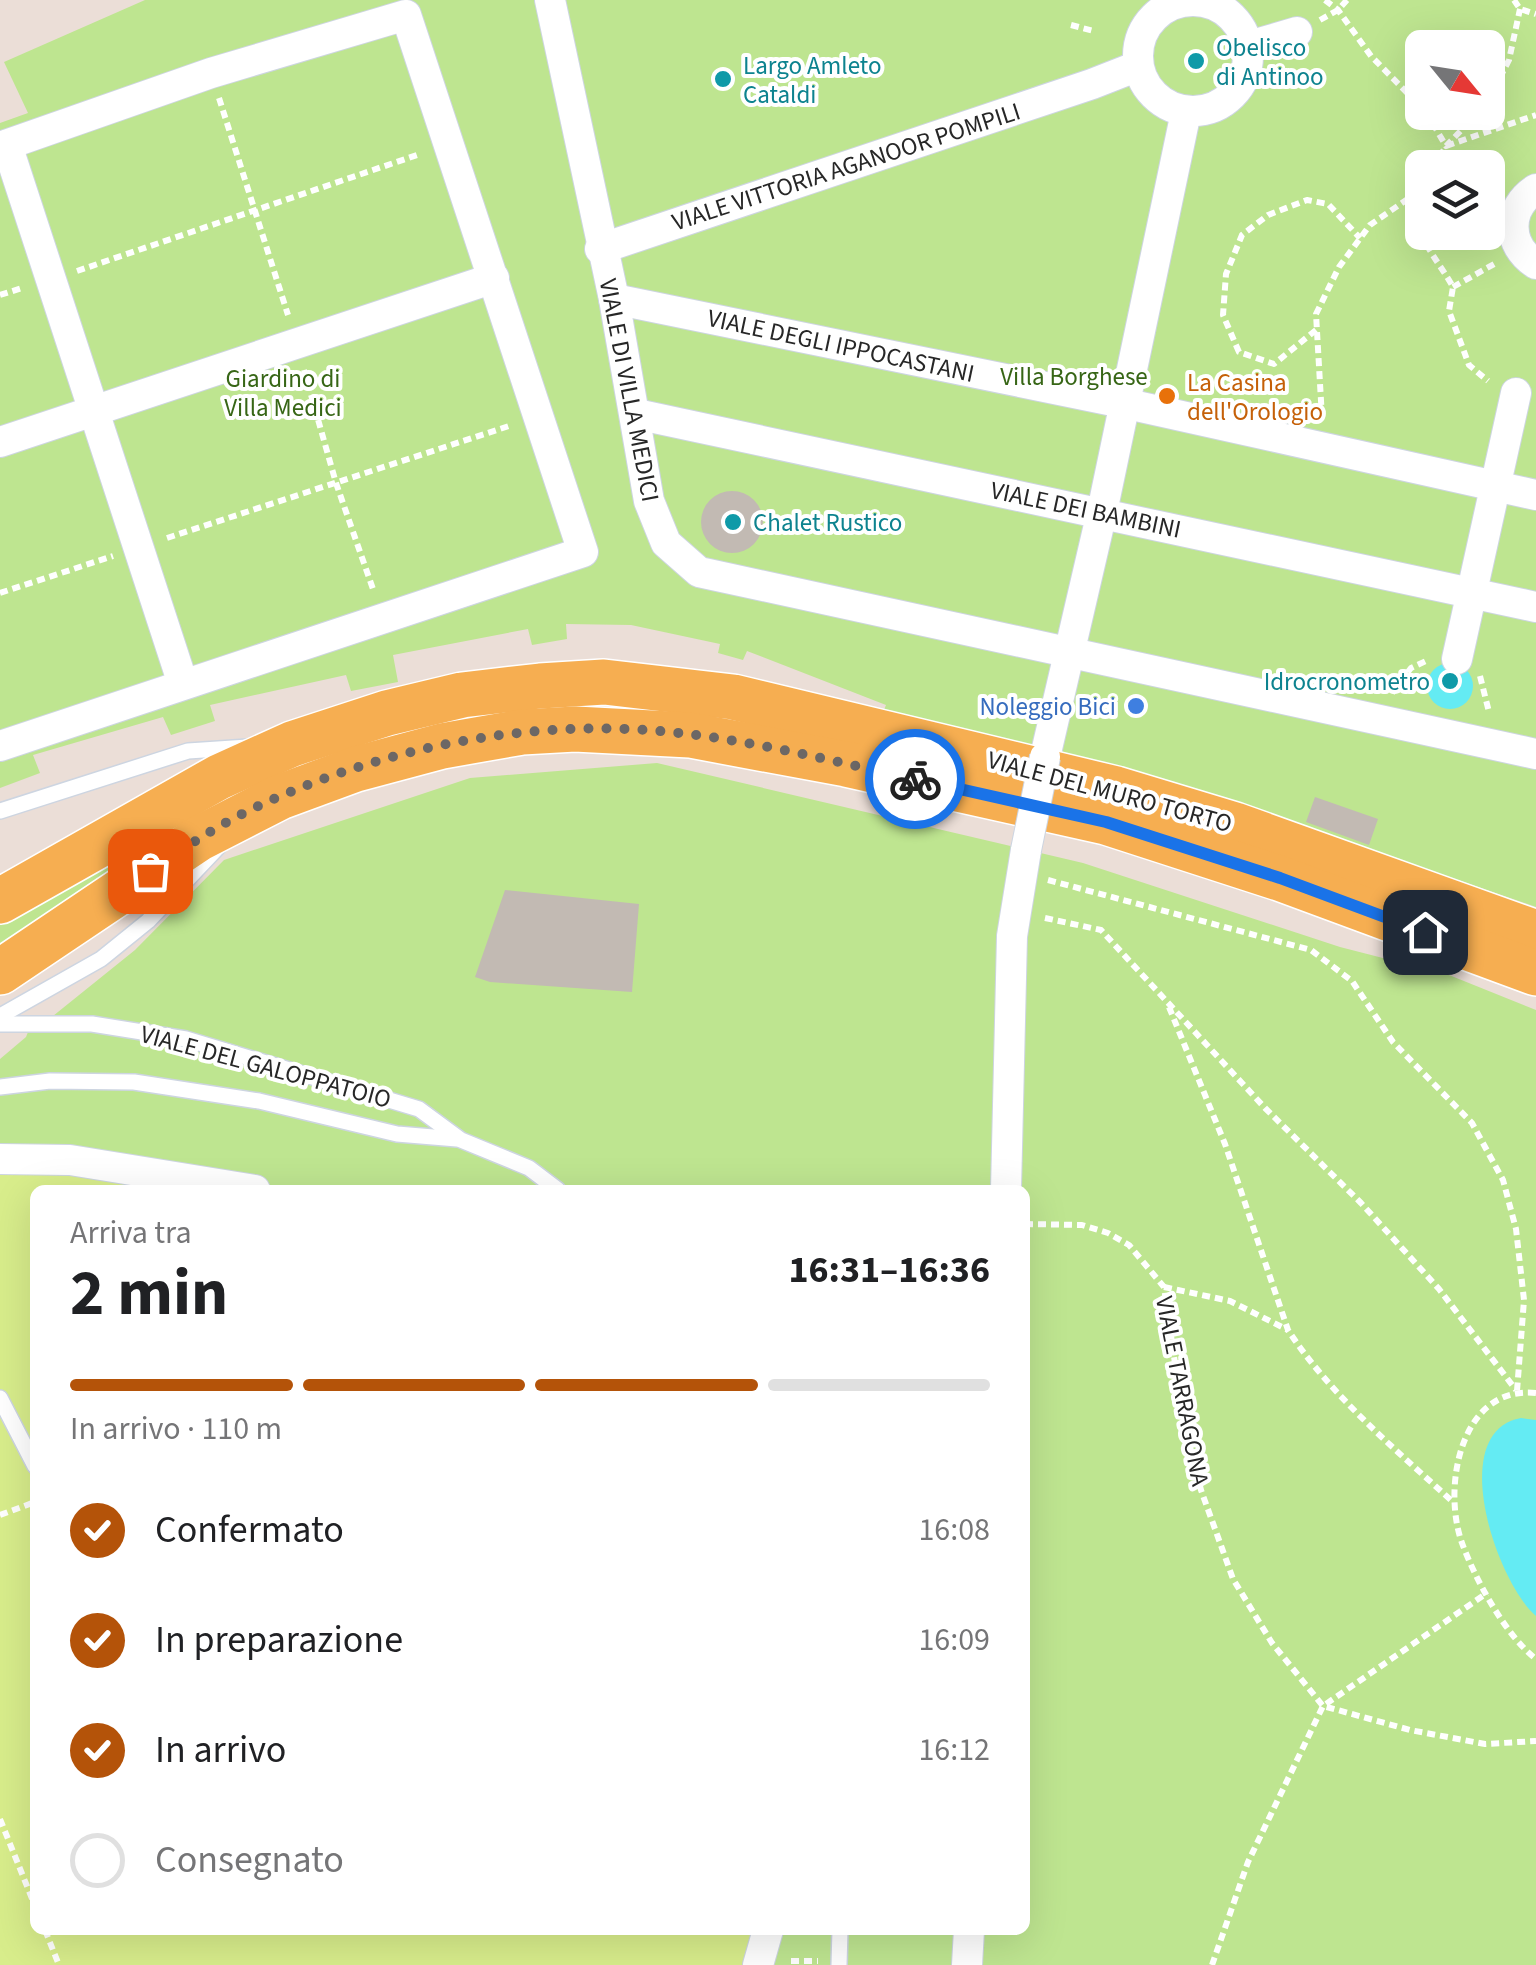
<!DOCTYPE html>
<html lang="it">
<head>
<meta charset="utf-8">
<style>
  :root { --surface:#fff; --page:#f6f6f6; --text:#202124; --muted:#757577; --line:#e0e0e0; --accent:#b45309 }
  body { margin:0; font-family:"Source Sans 3",sans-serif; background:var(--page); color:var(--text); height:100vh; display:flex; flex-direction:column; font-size:38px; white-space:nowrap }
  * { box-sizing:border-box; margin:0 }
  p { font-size:32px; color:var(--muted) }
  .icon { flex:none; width:55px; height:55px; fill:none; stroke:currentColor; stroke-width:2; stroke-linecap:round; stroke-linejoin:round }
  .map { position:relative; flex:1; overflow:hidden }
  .drawer { position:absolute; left:30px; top:1185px; width:1000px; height:750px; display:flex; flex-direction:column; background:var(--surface); border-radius:15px; box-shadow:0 10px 40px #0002 }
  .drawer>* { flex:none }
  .needle { width:65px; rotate:120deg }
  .buttons { position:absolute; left:1405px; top:30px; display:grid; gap:20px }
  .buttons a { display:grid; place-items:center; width:100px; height:100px; border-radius:15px; background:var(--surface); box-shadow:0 10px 40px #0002; font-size:50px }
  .pin { position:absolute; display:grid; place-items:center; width:85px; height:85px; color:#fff; margin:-42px; border-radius:20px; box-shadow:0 5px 15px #0006 }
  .courier { position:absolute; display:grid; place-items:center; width:100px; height:100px; margin:-50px; border:8px solid #1a73e8; border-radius:50%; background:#fff; color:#222; box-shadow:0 2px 12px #0007 }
  .summary em { font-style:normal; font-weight:700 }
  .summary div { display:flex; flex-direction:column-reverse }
  .summary { display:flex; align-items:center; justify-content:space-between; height:170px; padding:0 40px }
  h1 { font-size:65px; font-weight:700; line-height:75px }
  .bar { display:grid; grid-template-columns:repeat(4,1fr); gap:15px 10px; align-content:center; height:120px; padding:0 40px }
  .bar i { height:12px; border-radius:8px; background:var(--line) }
  .bar .current { background:var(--accent) }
  .bar p { grid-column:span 4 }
  ol { padding:0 40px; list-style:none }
  li { display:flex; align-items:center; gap:30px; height:110px }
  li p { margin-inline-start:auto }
  li .icon { padding:10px; border-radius:50%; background:var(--accent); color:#fff; stroke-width:4 }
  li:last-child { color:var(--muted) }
  li i { width:55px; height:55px; border:5px solid var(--line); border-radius:50% }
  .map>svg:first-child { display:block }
</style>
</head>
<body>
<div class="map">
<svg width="1536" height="1965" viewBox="0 0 1536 1965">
  <rect width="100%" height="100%" fill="#ebded7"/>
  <g fill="#bee590" fill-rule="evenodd">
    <path d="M 145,0 L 1536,0 L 1536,907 L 1304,827 L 882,715 L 886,705 L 747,651 L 743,660 L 718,653 L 720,644 L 631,625 L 566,624 L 567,639 L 532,645 L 528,629 L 393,655 L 398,682 L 351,691 L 346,675 L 210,705 L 215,721 L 171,735 L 163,717 L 33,755 L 40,773 L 0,788 L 0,123 L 28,113 L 4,62 ZM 1422,48 L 1488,48 L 1488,112 L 1422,112 ZM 1422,168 L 1488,168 L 1488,232 L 1422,232 Z"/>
    <path d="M 657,763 L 1083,863 L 1340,947 L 1449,975 L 1536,1010 L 1536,1965 L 0,1965 L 0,1059 L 26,1037 L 30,1027 L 53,1016 L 135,950 L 224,860 L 470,778 ZM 35,1190 L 1025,1190 L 1025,1930 L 35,1930 Z"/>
    <path d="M 155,842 L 0,945 L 0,921 Z"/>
  </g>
  <path fill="#d8ed8b" d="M 0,1159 L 255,1190 L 35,1190 L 35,1930 L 768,1930 L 758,1965 L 0,1965 Z"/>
  <g fill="#64ebf3">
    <circle cx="1450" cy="686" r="23"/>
    <path d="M 1521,1418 L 1536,1420 L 1536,1616 C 1497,1583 1445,1432 1521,1418 Z"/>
  </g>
  <g fill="#c2bab3">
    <circle cx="732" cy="522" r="31"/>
    <path d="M 1315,797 L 1378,819 L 1369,845 L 1306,822 Z"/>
    <path d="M 505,890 L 639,904 L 632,992 L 490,982 L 475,977 Z"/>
  </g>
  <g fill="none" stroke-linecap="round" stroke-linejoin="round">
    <g stroke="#cdd5e1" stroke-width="18">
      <g id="lane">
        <path d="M 0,811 L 188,751 L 248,747"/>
        <path d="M 0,1016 L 101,959 L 148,921 L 220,845"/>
        <path d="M 0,1024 L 92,1024 L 186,1039 L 419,1109 L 461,1140 L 529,1168 L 558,1190"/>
        <path d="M 0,1087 L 50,1081 L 134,1082 L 259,1101 L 397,1134 L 457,1139"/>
        <path d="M 0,1398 L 35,1466"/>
        <path d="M 839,1965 L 840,1930"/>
      </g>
    </g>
    <g stroke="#cdd5e1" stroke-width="32">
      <g id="street">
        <path d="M 550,0 L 614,299 L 649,501 L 666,543 L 699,572 L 1536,754"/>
        <circle cx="1193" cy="56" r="55"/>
        <path d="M 1249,46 L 1297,32"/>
        <path d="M 7,145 L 183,684"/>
        <path d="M 0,147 L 211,73 L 406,15 L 583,552 L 0,746"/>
        <path d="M 1536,189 C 1506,208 1506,245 1536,264"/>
        <path d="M 600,249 L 1092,84 L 1138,66"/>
        <path d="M 614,299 L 1123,403 L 1536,495"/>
        <path d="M 636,414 L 1536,607"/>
        <path d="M 0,442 L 494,278"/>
        <path d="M 1457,659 L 1516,393"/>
        <path d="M 1045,757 L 1102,512 L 1186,112"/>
        <path d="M 0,1159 L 70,1160 L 255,1190"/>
        <path d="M 1006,1190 L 1012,936 L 1026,850"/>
        <path d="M 758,1965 L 768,1930"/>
        <path d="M 967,1965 L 969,1930"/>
      </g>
    </g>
    <g stroke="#fff" stroke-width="48">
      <g id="primary">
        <path d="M 0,901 L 219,777 L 292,744 L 387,713 L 462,695 L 540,686 L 604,682 L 733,697 L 1116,789 L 1235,825 L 1536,933"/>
        <path d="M 0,972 L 198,839 L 280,797 L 356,769 L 442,746 L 522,732 L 575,729 L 690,735 L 846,764 L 1106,822 L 1279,878 L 1536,973"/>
      </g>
    </g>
    <g stroke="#fff" stroke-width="6" stroke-dasharray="8 5" stroke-linecap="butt">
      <path d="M 1325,0 L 1338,10 L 1371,56 L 1422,108"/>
      <path d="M 1514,0 L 1520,9 L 1536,14"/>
      <path d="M 1320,20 L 1338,10 L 1347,0"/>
      <path d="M 1071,25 L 1094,31"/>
      <path d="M 219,98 L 288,315"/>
      <path d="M 1488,101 L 1509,60 L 1520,9"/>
      <path d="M 1426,112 L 1446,146 L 1479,112"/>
      <path d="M 1433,168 L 1446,146 L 1536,115"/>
      <path d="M 1422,183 C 1399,219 1436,256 1453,287 L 1449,311 L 1469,365 L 1488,381"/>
      <path d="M 77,271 L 420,154"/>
      <path d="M 1453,287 L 1496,263"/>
      <path d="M 0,295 L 22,288"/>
      <path d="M 1316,330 L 1274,364 L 1239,352 L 1223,315 L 1226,274 L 1242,235 L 1268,215 L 1307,200 L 1328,204 L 1360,238"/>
      <path d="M 304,370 L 336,483 L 374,592"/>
      <path d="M 1322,418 L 1316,314 L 1339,267 L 1370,225 L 1415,194"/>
      <path d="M 167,538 L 512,425"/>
      <path d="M 0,593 L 113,556"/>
      <path d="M 1480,676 L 1489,712"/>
      <path d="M 1392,693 L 1411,668 L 1426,661"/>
      <path d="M 1048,880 L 1311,950 L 1352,981 L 1393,1042 L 1472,1123 L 1503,1180 L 1516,1229 L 1524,1300 L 1517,1391"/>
      <path d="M 1045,918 L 1101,930 L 1265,1108 L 1361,1203 L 1439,1289 L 1516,1390"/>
      <path d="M 1169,1007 L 1225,1144 L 1288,1330 C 1331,1396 1395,1449 1453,1502"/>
      <path d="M 1025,1224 L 1082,1225 L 1108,1233 L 1129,1245 L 1164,1287 L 1183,1419 L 1201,1490 L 1233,1579 L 1272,1643 L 1323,1706 L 1410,1730 L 1485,1744 L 1536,1741"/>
      <path d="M 1164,1287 L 1230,1301 L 1288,1330"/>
      <path d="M 1536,1393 C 1460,1385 1442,1488 1462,1543 C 1475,1579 1506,1636 1536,1659"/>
      <path d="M 0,1515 L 35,1502"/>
      <path d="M 0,1819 L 35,1906"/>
      <path d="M 45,1930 L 59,1965"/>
      <path d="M 791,1961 L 818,1961"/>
      <path d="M 1212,1965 L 1248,1862 L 1323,1706 L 1487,1593"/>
    </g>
    <use href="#lane" stroke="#fff" stroke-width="15"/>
    <use href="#street" stroke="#fff" stroke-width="30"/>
    <use href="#primary" stroke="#f6ae51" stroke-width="45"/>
    <g stroke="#cdd5e1" stroke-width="32" stroke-linecap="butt">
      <path id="street-bridge" d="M 1026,850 L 1045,757"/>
    </g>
    <use href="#street-bridge" stroke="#fff" stroke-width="30"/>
  </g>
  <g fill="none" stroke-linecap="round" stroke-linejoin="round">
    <path stroke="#6c6765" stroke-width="10" stroke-dasharray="0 18" d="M 150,871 C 182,850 213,828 248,811 C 369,752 512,721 646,730 C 736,736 827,760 915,779"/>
    <path stroke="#1a73e8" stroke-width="12" d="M 915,779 L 1106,822 L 1280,878 L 1425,932"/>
  </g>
  <g fill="#0f9aa8" stroke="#fff" stroke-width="4">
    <circle cx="1196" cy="61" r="10"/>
    <circle cx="723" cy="79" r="10"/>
    <circle cx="733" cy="522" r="10"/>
    <circle cx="1450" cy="681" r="10"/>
  </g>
  <circle fill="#e8710a" stroke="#fff" stroke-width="4" cx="1167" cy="396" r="10"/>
  <circle fill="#3f7fe0" stroke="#fff" stroke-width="4" cx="1136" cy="706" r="10"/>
  <g text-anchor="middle" stroke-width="8" stroke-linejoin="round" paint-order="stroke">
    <g font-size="25" fill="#0d838f" stroke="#fff" text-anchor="start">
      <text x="1216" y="56">Obelisco<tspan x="1216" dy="29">di Antinoo</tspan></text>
      <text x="743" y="74">Largo Amleto<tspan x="743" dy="29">Cataldi</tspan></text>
      <text x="753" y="531">Chalet Rustico</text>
      <text x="1430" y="690" text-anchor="end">Idrocronometro</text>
    </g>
    <g font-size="25" fill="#272727" stroke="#fff">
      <text transform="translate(846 166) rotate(-18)" y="9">VIALE VITTORIA AGANOOR POMPILI</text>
      <text transform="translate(841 345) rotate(12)" y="9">VIALE DEGLI IPPOCASTANI</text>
      <text transform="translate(630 390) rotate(79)" y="9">VIALE DI VILLA MEDICI</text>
      <text transform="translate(1086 509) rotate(12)" y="9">VIALE DEI BAMBINI</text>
      <text transform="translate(1110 791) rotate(15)" y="9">VIALE DEL MURO TORTO</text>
      <text transform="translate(266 1066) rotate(15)" y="9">VIALE DEL GALOPPATOIO</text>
      <text transform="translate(1183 1391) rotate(79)" y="9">VIALE TARRAGONA</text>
    </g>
    <g font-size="25" fill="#376616" stroke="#fff">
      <text x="1074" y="385">Villa Borghese</text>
      <text x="283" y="387">Giardino di<tspan x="283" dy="29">Villa Medici</tspan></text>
    </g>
    <g font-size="25" fill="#c56008" stroke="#fff" text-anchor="start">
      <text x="1187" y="391">La Casina<tspan x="1187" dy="29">dell'Orologio</tspan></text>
    </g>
    <g font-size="25" fill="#366cbe" stroke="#fff" text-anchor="end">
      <text x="1116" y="715">Noleggio Bici</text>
    </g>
  </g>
</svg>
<div class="buttons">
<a><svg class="needle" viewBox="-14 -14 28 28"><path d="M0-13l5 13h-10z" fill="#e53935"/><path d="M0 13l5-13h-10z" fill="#757577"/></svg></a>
<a><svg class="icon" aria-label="layers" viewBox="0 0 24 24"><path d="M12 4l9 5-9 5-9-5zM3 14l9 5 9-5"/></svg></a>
</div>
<div class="pin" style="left:150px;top:871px;background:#ea580c"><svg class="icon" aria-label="bag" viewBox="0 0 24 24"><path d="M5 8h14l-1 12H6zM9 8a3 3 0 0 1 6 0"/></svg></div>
<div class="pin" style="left:1425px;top:932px;background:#1f2937"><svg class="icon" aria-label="home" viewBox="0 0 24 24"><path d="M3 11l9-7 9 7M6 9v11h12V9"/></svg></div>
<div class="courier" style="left:915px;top:779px"><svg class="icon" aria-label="bike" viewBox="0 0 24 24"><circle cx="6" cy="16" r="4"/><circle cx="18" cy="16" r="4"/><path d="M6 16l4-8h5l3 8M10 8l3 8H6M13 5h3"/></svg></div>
<section class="drawer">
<div class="summary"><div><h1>2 min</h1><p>Arriva tra</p></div><em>16:31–16:36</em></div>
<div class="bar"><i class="current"></i><i class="current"></i><i class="current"></i><i></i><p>In arrivo · 110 m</p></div>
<ol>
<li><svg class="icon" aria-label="check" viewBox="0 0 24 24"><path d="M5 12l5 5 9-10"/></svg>Confermato<p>16:08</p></li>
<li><svg class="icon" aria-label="check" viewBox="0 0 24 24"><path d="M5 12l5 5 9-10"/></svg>In preparazione<p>16:09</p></li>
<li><svg class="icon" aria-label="check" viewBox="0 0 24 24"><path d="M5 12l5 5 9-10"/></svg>In arrivo<p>16:12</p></li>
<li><i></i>Consegnato</li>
</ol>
</section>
</div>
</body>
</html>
